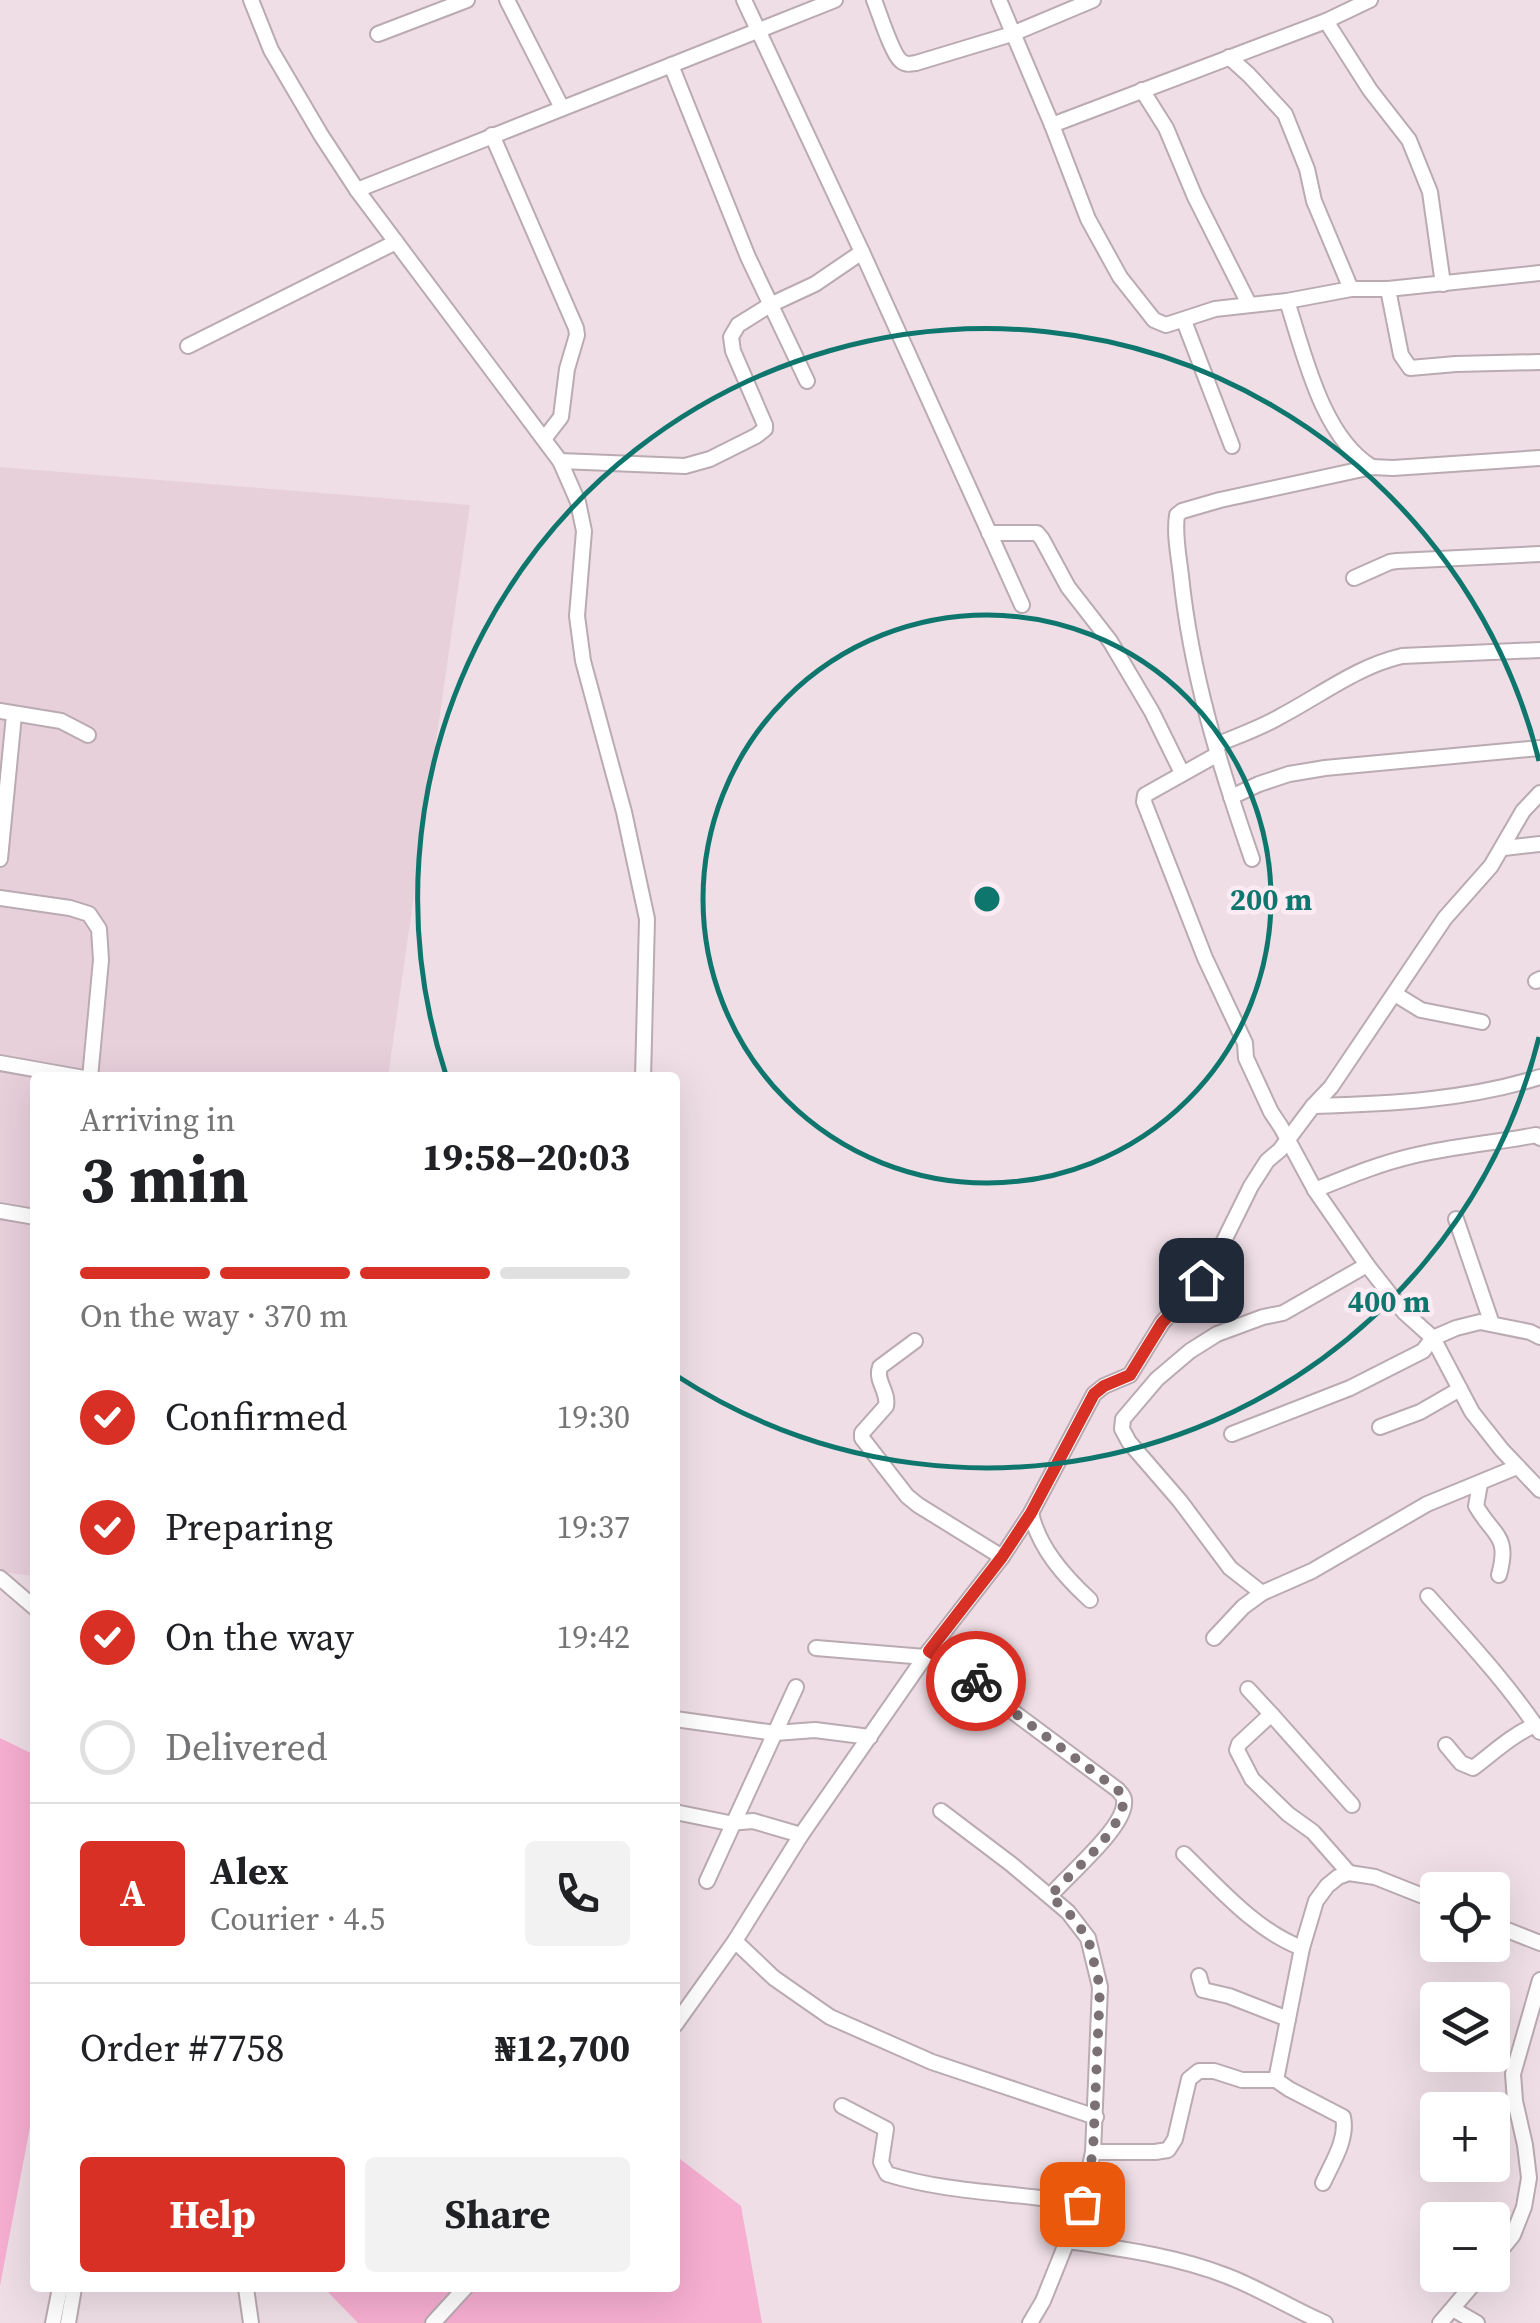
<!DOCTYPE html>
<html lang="en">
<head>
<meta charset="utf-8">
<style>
  :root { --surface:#fff; --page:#f2f2f2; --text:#202124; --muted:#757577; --line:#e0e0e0; --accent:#d93025 }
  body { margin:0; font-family:"Source Serif 4",serif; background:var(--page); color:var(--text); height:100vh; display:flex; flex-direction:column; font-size:38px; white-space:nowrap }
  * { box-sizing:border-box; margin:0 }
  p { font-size:32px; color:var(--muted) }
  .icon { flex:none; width:55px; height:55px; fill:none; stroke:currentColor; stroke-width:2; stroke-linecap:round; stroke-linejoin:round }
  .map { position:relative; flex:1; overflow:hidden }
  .details { position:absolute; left:30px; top:1072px; width:650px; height:1220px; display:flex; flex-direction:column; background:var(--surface); border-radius:10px; box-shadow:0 10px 40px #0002 }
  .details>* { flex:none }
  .buttons { position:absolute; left:1420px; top:1872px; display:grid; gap:20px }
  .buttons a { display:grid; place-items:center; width:90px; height:90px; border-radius:10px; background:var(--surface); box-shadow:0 10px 40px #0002; font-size:50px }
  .pin { position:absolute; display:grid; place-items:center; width:85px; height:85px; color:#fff; margin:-42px; border-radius:20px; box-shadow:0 5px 15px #0006 }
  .courier { position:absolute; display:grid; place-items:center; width:100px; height:100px; margin:-50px; border:8px solid #d93025; border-radius:50%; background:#fff; color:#222; box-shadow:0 2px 12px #0007 }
  .summary em { font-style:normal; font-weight:700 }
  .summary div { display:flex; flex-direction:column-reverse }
  .summary { display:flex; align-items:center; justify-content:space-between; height:170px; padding:0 50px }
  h1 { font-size:65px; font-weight:700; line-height:75px }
  .bar { display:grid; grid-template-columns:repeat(4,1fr); gap:15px 10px; align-content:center; height:120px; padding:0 50px }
  .bar i { height:12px; border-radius:8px; background:var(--line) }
  .bar .active { background:var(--accent) }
  .bar p { grid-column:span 4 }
  .line { display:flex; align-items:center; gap:25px; padding:0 50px; border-top:2px solid var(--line) }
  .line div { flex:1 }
  .round { display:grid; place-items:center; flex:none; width:105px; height:105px; border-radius:10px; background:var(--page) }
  ol { padding:0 50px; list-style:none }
  li { display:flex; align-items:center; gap:30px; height:110px }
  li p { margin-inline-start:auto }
  li .icon { padding:10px; border-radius:50%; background:var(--accent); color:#fff; stroke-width:4 }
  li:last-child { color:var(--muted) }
  li i { width:55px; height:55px; border:5px solid var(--line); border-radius:50% }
  .action { display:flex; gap:20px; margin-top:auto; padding:20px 50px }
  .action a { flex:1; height:115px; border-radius:10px; background:var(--accent); color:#fff; font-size:40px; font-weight:700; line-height:115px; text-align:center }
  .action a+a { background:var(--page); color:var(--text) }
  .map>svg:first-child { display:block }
</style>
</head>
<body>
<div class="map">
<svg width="1540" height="2323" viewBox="0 0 1540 2323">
  <rect width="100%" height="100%" fill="#efdee6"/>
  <path fill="#e8d0db" d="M 0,467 L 470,505 L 388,1077 L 35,1078 L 35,1576 L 0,1572 Z"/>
  <g fill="#f6aed1">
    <path d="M 0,1738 L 35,1755 L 35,2100 L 0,2286 Z"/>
    <path d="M 675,2155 L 741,2206 L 762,2323 L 358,2323 L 324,2288 L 675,2288 Z"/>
  </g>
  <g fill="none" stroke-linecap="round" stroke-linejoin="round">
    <g stroke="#baaab1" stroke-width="18">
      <g id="minor">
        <path d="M 251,0 L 271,50 L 321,135 L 357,190 L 560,461 L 578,502 L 584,531 L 577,616 L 583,661 L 624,812 L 647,919 L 643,1078"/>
        <path d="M 507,0 L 562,108"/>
        <path d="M 744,0 L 862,252 L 1022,605"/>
        <path d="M 874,0 C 879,12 892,54 901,61 C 906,65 910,64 916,63 L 1012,34 L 1093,0"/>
        <path d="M 999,0 L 1052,125 L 1088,219 L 1120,277 L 1154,320 L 1166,325 L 1215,309 L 1287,301 L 1351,289 L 1388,289 L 1540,273"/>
        <path d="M 1326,21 L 1370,90 L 1409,140 L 1430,192 L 1443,284"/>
        <path d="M 378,34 L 467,0"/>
        <path d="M 1229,57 L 1249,75 L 1285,114 L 1307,169 L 1314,201 L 1351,289"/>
        <path d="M 671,65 L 748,257 L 807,381"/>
        <path d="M 1142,90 L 1166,128 L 1195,197 L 1249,304"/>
        <path d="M 1052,125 L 1326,21 L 1370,0"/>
        <path d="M 492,135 L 576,328 L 577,335 L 567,369 L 561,417 L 544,439"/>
        <path d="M 357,190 L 835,0"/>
        <path d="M 1388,289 L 1401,355 L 1410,368 L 1456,364 L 1540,362"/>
        <path d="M 1287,301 C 1304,353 1322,437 1372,467"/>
        <path d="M 1184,321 L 1232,446"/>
        <path d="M 188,346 L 396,242"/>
        <path d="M 560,461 L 685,466 L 710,459 L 756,436 L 765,429 L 765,425 L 733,351 L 731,337 L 738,325 L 770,305 L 815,284 L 862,252"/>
        <path d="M 989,533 L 1037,533 L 1042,539 L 1068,587 L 1110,641 L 1152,712 L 1182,773"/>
        <path d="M 1354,578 L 1390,562 L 1397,561 L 1540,554"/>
        <path d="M 0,711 L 61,721 L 88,735"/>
        <path d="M 1216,745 C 1237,736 1261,728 1281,716 C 1321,695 1358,666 1402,656 L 1540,650"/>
        <path d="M 1218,754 L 1145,795 L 1144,802 L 1205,958 L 1245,1043 L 1246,1058 L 1271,1112 L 1281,1127 L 1315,1190 L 1367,1265 L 1404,1312 L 1433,1338 L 1472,1412 L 1502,1450 L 1540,1490"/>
        <path d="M 1231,797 L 1259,784 L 1289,774 L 1325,768 L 1540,748"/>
        <path d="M 1504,848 L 1540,844"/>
        <path d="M 0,859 L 14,715"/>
        <path d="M 1252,859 C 1220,767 1191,674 1181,576 C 1179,557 1174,535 1177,515 L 1182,511 L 1220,500 L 1372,467 L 1393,468 L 1540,458"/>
        <path d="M 0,898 L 70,908 L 89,914 L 99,929 L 101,960 L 90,1078"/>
        <path d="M 1536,981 L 1540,979"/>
        <path d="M 1395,994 L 1421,1010 L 1482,1022"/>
        <path d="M 0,1063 L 84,1078"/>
        <path d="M 1313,1106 C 1389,1104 1467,1100 1540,1077"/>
        <path d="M 1315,1190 C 1347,1177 1378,1164 1412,1156 C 1453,1146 1494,1143 1536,1135 L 1540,1138"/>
        <path d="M 0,1211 L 35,1217"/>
        <path d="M 1456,1219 L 1492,1324"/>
        <path d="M 915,1341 L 880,1367 C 875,1381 889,1392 886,1406 L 862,1433 L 862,1438 L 907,1496 L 918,1505 L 1002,1557"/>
        <path d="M 1380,1427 L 1420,1412 L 1460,1389"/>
        <path d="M 1232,1434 L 1350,1388 L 1423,1351 L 1433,1338 L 1456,1328 L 1480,1322 L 1530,1332 L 1540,1337"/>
        <path d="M 1480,1484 L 1476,1506 C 1494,1537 1510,1535 1499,1575"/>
        <path d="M 1031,1513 C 1039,1548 1064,1576 1090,1600"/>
        <path d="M 0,1578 L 35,1608"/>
        <path d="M 1262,1593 L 1230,1568 L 1180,1501 L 1129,1442 L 1122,1429 L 1123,1419 L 1157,1379 L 1190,1351 L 1217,1334 L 1263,1317 L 1283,1313 L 1367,1265"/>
        <path d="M 1428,1596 C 1467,1640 1507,1683 1540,1732"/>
        <path d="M 1214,1638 L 1243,1607 L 1262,1593 L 1312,1571 L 1427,1504 L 1517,1467"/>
        <path d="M 816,1648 L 925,1657"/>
        <path d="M 929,1651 L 970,1676 L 989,1694 L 1118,1790 C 1122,1795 1125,1797 1124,1804 C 1123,1829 1067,1876 1050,1896"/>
        <path d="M 1248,1689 L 1272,1715"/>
        <path d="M 675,1719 L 775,1733 L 815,1730 L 870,1737"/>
        <path d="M 1446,1745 L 1461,1763 L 1473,1768 C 1493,1753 1512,1735 1535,1725"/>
        <path d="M 941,1811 L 1011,1864 L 1068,1912 L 1088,1938 L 1100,1987 L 1093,2152 L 1082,2204 L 1043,2301 L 1030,2323"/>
        <path d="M 675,1812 L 729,1823 L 753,1821 L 801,1835"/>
        <path d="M 1184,1854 C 1218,1887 1256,1931 1302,1948"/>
        <path d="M 1349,1873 L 1313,1832 L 1288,1814 L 1252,1779 L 1237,1750 L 1239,1744 L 1267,1718 L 1272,1715 L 1352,1805"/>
        <path d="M 707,1881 L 796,1687"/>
        <path d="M 1492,1924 L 1540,1943"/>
        <path d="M 735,1941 L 774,1978 L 830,2017 L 932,2062 L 1096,2117"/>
        <path d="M 1199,1976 L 1203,1990 L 1229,1996 L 1288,2019"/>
        <path d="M 675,2025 L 735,1941 L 801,1835 L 929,1651 L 1002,1557 L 1031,1513 L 1094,1394 L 1104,1386 L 1130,1375 L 1162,1323 L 1212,1265 L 1251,1186 L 1267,1161 L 1280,1150 L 1313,1106 L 1331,1087 L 1445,918 L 1491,866 L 1523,811 L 1540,793"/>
        <path d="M 1276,2080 L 1302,1948 L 1316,1901 L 1327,1886 L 1338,1877 L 1349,1873 L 1375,1877 L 1438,1902"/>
        <path d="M 842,2106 L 886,2129 L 881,2162 L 887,2174 C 951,2194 1017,2192 1082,2204"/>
        <path d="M 1093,2152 L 1155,2152 L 1168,2150 L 1175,2139 L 1189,2079 L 1199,2071 L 1214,2071 L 1242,2080 L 1276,2080 L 1289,2089 L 1343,2117 C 1348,2139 1332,2163 1323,2183"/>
        <path d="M 1068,2241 C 1122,2249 1176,2256 1227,2276 C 1261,2289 1292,2309 1325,2323"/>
        <path d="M 1492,2261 L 1513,2235 L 1524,2207 L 1529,2178 L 1525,2145 L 1515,2101 L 1513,2074 L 1540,1980"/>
        <path d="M 246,2288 L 251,2323"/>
        <path d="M 1455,2308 L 1458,2312 L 1477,2323"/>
        <path d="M 53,2323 L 60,2288"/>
        <path d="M 68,2323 L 74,2288"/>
        <path d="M 433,2323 L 465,2288"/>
        <path d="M 1440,2323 L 1481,2275"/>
      </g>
    </g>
    <use href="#minor" stroke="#fff" stroke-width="14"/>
  </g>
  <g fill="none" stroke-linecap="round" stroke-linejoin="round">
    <path stroke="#7b7175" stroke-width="10" stroke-dasharray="0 18" d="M 976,1681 L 989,1694 L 1118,1790 L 1124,1798 C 1122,1833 1072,1871 1050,1896 L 1068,1912 L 1088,1938 L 1100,1987 L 1093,2152 L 1082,2204"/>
    <path stroke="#d93025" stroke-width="12" d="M 976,1681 L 929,1651 L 1002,1557 L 1031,1513 L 1094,1394 L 1104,1386 L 1130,1375 L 1162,1323 L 1201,1280"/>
  </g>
  <g fill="none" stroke="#0f766e" stroke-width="5">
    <circle cx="987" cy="899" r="284"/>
    <path d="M1539 1037A569 569 0 0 1 677 1376M446 1075A569 569 0 1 1 1539 761"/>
  </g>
  <circle cx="987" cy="899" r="15" fill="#0f766e" stroke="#fcebf3" stroke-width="5"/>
  <g font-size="30" text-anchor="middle" font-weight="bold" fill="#0f766e" stroke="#fcebf3" stroke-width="9" stroke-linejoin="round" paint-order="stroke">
    <text x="1271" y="910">200 m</text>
    <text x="1389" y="1312">400 m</text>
  </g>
</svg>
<div class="buttons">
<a><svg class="icon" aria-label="locate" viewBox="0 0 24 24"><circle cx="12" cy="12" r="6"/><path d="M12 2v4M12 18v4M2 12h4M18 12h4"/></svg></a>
<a><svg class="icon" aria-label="layers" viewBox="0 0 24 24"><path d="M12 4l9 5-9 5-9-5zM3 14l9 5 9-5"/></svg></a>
<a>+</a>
<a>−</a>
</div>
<div class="pin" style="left:1082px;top:2204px;background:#ea580c"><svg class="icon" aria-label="bag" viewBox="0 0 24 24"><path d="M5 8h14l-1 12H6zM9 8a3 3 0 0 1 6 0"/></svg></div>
<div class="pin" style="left:1201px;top:1280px;background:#1f2937"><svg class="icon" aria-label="home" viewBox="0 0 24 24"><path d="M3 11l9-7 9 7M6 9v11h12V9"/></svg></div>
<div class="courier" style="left:976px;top:1681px"><svg class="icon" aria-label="bike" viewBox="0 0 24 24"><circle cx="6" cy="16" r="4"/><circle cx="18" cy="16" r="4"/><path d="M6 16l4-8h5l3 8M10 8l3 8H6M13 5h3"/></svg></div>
<section class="details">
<div class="summary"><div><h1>3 min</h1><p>Arriving in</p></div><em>19:58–20:03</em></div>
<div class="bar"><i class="active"></i><i class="active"></i><i class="active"></i><i></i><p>On the way · 370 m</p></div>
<ol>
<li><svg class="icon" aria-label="check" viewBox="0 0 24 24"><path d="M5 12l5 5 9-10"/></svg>Confirmed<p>19:30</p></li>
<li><svg class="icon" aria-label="check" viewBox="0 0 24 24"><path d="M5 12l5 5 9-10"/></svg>Preparing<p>19:37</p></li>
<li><svg class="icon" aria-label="check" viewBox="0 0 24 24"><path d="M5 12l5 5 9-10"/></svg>On the way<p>19:42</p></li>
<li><i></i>Delivered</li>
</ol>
<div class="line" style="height:180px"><b class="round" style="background:var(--accent);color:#fff">A</b><div><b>Alex</b><p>Courier · 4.5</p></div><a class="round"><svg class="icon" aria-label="phone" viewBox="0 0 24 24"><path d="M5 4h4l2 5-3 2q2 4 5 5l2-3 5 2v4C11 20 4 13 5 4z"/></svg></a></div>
<div class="line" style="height:130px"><div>Order #7758</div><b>₦12,700</b></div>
<div class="action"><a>Help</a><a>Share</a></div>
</section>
</div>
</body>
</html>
